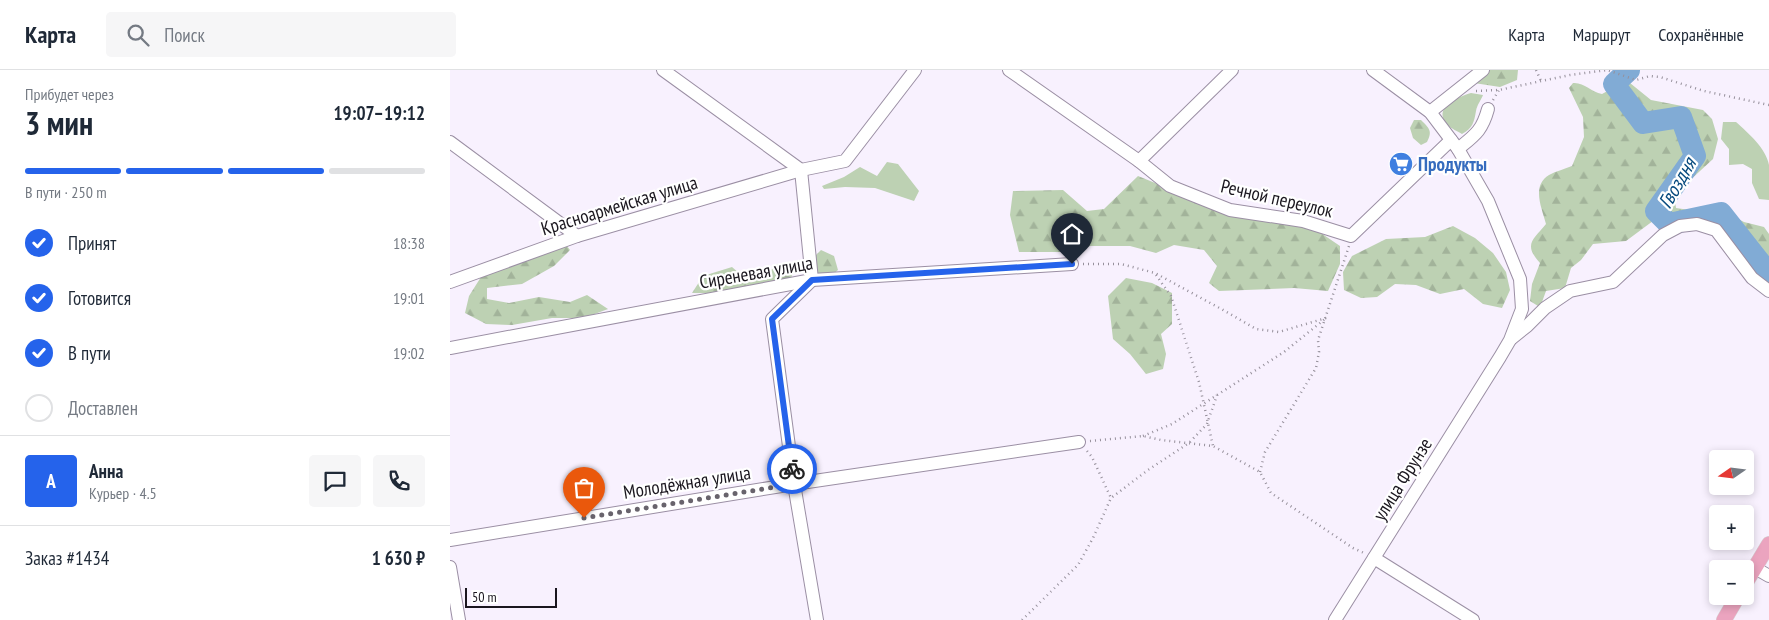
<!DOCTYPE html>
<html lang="ru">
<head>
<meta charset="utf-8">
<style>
  :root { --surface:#fff; --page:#f6f6f7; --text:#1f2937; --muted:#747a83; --line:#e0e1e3; --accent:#2563eb }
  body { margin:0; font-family:"PT Sans Narrow",sans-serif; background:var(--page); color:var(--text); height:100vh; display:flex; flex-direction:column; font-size:19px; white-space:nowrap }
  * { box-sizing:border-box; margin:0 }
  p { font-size:16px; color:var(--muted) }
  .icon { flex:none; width:28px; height:28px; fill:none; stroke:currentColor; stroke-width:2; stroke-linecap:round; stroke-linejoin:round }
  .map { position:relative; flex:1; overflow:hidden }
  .drawer { display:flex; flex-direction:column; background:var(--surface); width:450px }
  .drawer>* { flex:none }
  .needle { width:32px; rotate:256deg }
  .tools { position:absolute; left:1259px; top:380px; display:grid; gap:10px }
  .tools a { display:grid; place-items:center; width:45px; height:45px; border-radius:5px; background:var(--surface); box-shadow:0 2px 8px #0003; font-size:25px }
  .scale { position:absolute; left:15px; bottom:12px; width:92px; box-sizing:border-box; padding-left:5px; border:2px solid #1a161e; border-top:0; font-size:14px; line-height:18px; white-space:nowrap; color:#1a161e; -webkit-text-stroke:4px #fff; paint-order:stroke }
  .pin { position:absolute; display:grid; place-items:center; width:42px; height:42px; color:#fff; margin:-51px -21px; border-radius:50% 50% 50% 0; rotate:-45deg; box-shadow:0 0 5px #0007 }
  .pin .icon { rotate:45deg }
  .courier { position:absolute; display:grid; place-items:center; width:50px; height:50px; margin:-25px; border:4px solid #2563eb; border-radius:50%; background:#fff; color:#222; box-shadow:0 1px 6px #0007 }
  .head em { font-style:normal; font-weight:700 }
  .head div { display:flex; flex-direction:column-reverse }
  .head { display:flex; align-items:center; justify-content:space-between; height:85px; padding:0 25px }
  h1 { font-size:32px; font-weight:700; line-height:38px }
  .bar { display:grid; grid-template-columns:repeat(4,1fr); gap:8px 5px; align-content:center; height:60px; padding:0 25px }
  .bar i { height:6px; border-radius:4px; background:var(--line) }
  .bar .current { background:var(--accent) }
  .bar p { grid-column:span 4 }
  .line { display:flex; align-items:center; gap:12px; padding:0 25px; border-top:1px solid var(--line) }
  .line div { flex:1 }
  .round { display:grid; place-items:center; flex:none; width:52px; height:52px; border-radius:5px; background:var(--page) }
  ol { padding:0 25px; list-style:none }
  li { display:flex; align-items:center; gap:15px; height:55px }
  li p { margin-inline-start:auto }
  li .icon { padding:5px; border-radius:50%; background:var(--accent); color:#fff; stroke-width:4 }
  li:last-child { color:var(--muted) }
  li i { width:28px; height:28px; border:2px solid var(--line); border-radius:50% }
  header { display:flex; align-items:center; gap:30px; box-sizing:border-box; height:70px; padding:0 25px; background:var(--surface); border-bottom:1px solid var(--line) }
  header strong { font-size:24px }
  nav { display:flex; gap:28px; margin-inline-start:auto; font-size:18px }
  .search { width:350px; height:45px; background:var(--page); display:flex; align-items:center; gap:12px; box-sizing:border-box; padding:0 18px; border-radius:5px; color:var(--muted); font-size:19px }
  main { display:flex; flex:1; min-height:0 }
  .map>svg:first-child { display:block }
</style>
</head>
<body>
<header>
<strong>Карта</strong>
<div class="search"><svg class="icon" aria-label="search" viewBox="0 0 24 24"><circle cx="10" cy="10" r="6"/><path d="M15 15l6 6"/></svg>Поиск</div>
<nav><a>Карта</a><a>Маршрут</a><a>Сохранённые</a></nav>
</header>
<main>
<section class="drawer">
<div class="head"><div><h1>3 мин</h1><p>Прибудет через</p></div><em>19:07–19:12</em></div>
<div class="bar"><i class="current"></i><i class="current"></i><i class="current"></i><i></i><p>В пути · 250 m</p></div>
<ol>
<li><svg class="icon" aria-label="check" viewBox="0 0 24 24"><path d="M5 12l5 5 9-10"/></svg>Принят<p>18:38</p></li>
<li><svg class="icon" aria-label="check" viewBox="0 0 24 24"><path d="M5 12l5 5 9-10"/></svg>Готовится<p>19:01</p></li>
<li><svg class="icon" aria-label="check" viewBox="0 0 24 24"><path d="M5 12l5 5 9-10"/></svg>В пути<p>19:02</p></li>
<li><i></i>Доставлен</li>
</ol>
<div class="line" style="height:90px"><b class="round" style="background:var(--accent);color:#fff">А</b><div><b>Анна</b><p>Курьер · 4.5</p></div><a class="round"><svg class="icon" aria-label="chat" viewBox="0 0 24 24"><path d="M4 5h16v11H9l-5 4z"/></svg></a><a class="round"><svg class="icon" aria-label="phone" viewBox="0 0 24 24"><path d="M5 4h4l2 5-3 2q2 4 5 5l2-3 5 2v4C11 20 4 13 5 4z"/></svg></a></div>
<div class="line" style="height:65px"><div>Заказ #1434</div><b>1 630 ₽</b></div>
</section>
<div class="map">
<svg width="1319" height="550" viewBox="0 0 1319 550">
  <defs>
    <pattern id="forest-firs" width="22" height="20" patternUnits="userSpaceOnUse" patternTransform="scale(1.25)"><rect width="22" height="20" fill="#bdd1b3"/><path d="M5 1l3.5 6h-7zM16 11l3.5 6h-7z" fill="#a2b39a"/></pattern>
  </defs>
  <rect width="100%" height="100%" fill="#f8f1fe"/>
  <g fill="#bdd1b3">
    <path d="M 1021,23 L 1033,25 C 1031,30 1027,35 1026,41 C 1024,52 1023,58 1012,64 C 1008,61 1001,59 998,55 C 981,38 1008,27 1021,23 Z"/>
    <path d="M 1273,52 L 1286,52 C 1298,63 1316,78 1319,95 C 1319,106 1319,119 1319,130 L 1309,129 L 1302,113 L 1302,99 L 1293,94 L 1279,95 L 1279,79 L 1271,69 Z"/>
    <path d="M 437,92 L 448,94 L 469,121 L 464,131 L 425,118 L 395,117 L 374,119 L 372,116 L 394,107 L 410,97 L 427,106 Z"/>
  </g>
  <g fill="url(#forest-firs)">
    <path d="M 1038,0 L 1068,0 L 1067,10 L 1050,17 L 1024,13 Z"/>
    <path d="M 1174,12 L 1180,13 L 1201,30 L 1253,40 L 1262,49 L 1268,69 L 1263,89 L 1224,125 L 1226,138 L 1247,141 L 1265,137 L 1294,152 L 1314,157 L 1319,164 L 1319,217 L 1269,170 L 1250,157 L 1223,156 L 1207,148 L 1176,171 L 1143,174 L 1131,190 L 1121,198 L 1115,218 L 1096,221 L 1092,232 L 1088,236 L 1080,231 L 1082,214 L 1090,193 C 1073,174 1083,170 1096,154 C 1092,138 1081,116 1099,105 C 1106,101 1115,99 1122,96 L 1134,67 L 1133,47 L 1119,18 L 1123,13 C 1134,12 1141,22 1152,24 Z"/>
    <path d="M 964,50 L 971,50 C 979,58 983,61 977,72 L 971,75 L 963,68 L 960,58 Z"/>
    <path d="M 688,106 L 742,128 L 865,159 L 890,176 L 890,194 L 878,221 L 844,218 L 769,221 L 759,213 L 767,196 L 754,180 L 724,175 L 706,183 L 680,176 L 640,176 L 616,182 L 569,182 L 560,145 L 563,121 L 613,120 L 637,141 L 654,139 Z"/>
    <path d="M 1003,156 L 1025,168 L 1043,183 L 1056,202 L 1060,220 L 1052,238 L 1033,234 L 1014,219 L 990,224 L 966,215 L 945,214 L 927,227 L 911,228 L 894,220 L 893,202 L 902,186 L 936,169 L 975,167 Z"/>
    <path d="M 114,172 L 120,180 L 104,196 L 72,214 L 37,218 L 37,229 L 59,233 L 89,227 L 120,232 L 137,225 L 158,239 L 134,248 L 102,248 L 62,255 L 36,254 L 15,243 L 19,226 L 31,207 Z"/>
    <path d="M 371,180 L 384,186 L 388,200 L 382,205 L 366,205 L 362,189 Z"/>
    <path d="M 327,194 L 346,197 L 341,208 L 274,223 L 242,223 L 253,206 L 282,197 L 297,210 L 313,208 Z"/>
    <path d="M 676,208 L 702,213 L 722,223 L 722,254 L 711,264 L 716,284 L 713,299 L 696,304 L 680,284 L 663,269 L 658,226 Z"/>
  </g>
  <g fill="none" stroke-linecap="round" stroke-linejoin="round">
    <path stroke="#81abd5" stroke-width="22" d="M 1179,0 L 1164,14 L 1193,53 L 1231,47 L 1245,86 L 1206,141 L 1219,154 L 1271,143 L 1319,204"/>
    <g stroke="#9b8fa4" stroke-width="14">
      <g id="minor">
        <path d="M 213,0 L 351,100"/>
        <path d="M 559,0 L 689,91 L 720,116 L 780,140 L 853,151 L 901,166 L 1001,70"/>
        <path d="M 980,42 L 1033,0"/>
        <path d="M 0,72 L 127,166"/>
        <path d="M 1008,79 C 1025,65 1032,61 1038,39"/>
        <path d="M 689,91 L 782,0"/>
        <path d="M 0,212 L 127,166 L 351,100"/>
        <path d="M 1062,268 L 1077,256 L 1095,238 L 1120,221 L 1163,212 L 1213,165 L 1230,156 L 1247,154 L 1266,160 L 1302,208 L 1319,221"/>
        <path d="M 0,278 L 362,210 L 622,194"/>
        <path d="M 0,470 L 344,414 L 629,372"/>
        <path d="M 924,488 L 1023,550"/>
        <path d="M 0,497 L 9,550"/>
        <path d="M 1305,498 L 1319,506"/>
        <path d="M 367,550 L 344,414 L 322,249 L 362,210 L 351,100 L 395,91 L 465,0"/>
        <path d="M 885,550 L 1050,287 L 1060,270 L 1072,239 L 1070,209 L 1038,131 L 1008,79 L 980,42 L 923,0"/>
      </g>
    </g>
    <g stroke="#d6d5d6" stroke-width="16">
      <g id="major">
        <path d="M 1295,514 L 1319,474"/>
        <path d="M 1274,550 L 1288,526"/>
      </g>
    </g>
    <g stroke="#96909b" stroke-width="2.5" stroke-dasharray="1 4" stroke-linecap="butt">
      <path d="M 1086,0 L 1091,11"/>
      <path d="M 1026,21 L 1049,20 L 1120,5 L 1157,0 L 1186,10 L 1200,6 L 1210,7 L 1254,21 L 1319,35"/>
      <path d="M 1043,30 L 1049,20"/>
      <path d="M 633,194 L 671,194 L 705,203 L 775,241 L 806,259 L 829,262 L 876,248"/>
      <path d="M 706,205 L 721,226 L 749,312 L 763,376"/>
      <path d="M 693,366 L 722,354 L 834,282 L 875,249"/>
      <path d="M 640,371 L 693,366 L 711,370 L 763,376 L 810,402 L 821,423 L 903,478 L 914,483"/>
      <path d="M 637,381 L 642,387 L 661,428"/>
      <path d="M 810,402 L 815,382 L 866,298 L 869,282 L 868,270 L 899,176"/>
      <path d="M 572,550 L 628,495 L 643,468 L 661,428 L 698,400 L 739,373 L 757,354 L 767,325"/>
    </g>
    <use href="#minor" stroke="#fff" stroke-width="12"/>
    <use href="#major" stroke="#eba4bf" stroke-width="15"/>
  </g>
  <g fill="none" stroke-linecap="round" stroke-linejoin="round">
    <path stroke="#68636c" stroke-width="5" stroke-dasharray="0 9" d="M 134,448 L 344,414 L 342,399"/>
    <path stroke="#2563eb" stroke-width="6" d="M 342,399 L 322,249 L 362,210 L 622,194"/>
  </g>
  <defs>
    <g id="supermarket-disc" transform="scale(1.25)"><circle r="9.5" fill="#3f7fe0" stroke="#fff"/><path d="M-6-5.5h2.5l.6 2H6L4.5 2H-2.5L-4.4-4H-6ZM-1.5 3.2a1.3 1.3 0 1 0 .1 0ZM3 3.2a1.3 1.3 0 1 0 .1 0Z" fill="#fff"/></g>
  </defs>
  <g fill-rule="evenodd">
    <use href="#supermarket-disc" x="951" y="94"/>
  </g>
  <g text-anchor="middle" stroke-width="4.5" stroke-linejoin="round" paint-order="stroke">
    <g font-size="19" font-weight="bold" fill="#366cbe" stroke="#fff" text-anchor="start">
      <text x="968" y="101">Продукты</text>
    </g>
    <g font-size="19" fill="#1a161e" stroke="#fff">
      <text transform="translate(827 128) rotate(13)" y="7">Речной переулок</text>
      <text transform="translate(169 135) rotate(-17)" y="7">Красноармейская улица</text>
      <text transform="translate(306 202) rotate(-10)" y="7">Сиреневая улица</text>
      <text transform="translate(952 409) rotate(-58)" y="7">улица Фрунзе</text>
      <text transform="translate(237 412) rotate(-9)" y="7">Молодёжная улица</text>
    </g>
    <g font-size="20" font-style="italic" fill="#074a7e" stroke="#fff">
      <text transform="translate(1227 113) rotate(-60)" y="7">Гвоздня</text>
    </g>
  </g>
</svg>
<div class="tools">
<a><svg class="needle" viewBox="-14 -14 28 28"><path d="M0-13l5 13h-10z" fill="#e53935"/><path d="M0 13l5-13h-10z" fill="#747a83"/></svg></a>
<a>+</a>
<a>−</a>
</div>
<div class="scale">50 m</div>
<div class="pin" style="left:134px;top:448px;background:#ea580c"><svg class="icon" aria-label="bag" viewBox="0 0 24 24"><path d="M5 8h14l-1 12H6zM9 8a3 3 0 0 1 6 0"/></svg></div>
<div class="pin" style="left:622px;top:194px;background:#1f2937"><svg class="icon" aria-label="home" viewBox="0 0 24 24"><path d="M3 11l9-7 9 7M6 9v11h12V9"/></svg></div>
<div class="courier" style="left:342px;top:399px"><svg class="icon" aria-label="bike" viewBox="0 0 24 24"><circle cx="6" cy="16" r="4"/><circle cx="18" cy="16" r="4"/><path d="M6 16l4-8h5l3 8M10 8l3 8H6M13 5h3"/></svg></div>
</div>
</main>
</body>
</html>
